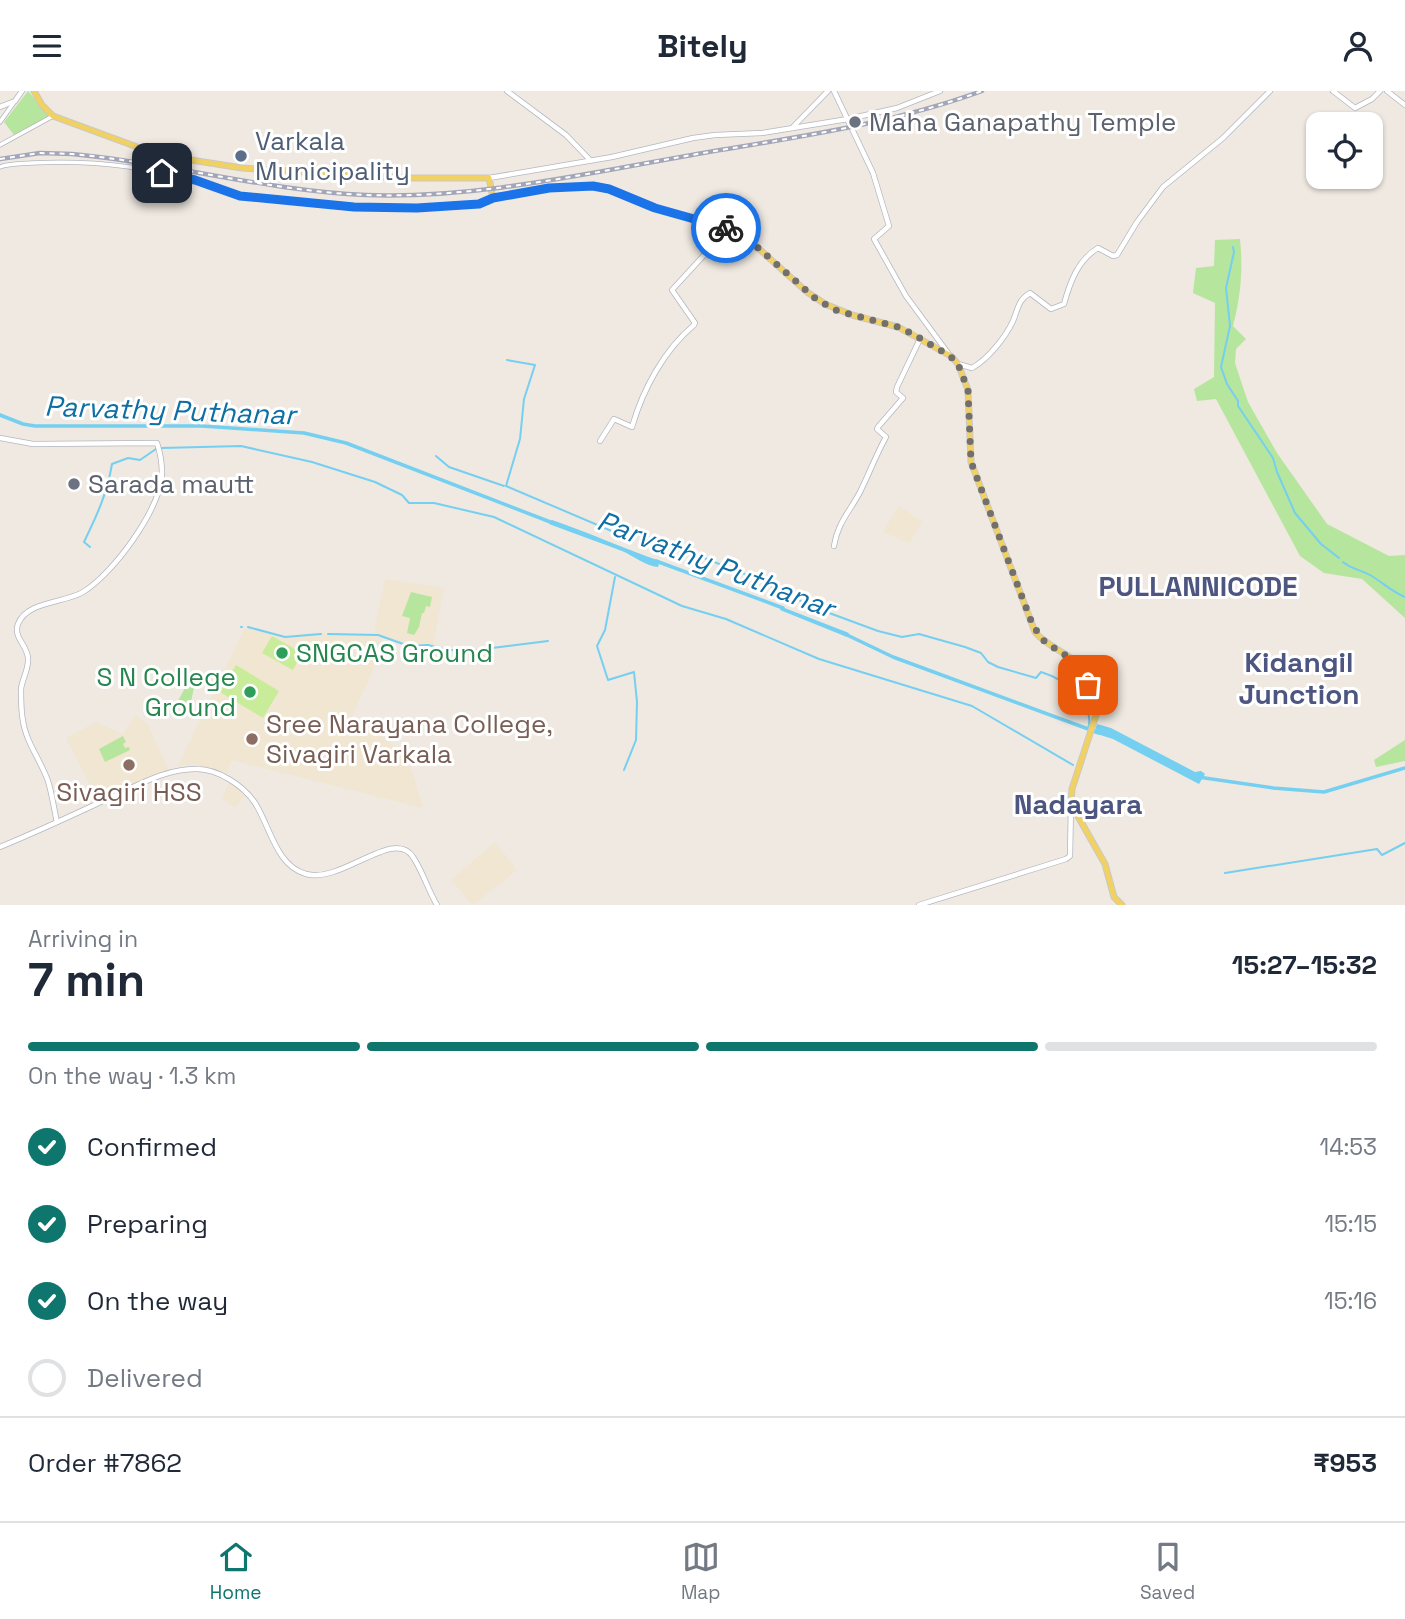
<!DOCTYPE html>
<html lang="en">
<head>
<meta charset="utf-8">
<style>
  :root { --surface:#fff; --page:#f2f2f3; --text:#1f2937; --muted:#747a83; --line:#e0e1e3; --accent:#0f766e }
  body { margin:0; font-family:"Space Grotesk",sans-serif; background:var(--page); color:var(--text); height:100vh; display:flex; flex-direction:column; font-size:26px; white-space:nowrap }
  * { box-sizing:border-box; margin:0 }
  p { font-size:23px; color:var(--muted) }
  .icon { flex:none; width:38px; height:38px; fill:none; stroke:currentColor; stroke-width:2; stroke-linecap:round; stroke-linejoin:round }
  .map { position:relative; height:814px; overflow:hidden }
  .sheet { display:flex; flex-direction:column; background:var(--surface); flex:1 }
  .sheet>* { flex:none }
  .buttons { position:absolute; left:1306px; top:21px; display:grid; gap:14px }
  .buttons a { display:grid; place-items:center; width:77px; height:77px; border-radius:14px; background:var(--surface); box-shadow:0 2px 5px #0004; font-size:35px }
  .pin { position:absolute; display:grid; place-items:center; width:60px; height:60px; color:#fff; margin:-30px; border-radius:14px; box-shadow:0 4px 10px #0006 }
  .courier { position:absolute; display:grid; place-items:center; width:70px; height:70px; margin:-35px; border:5px solid #1a73e8; border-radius:50%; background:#fff; color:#222; box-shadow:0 2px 9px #0007 }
  .summary em { font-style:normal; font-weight:600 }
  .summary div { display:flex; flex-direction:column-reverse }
  .summary { display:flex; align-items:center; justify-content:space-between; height:119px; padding:0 28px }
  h1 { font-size:46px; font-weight:600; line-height:52px }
  .bar { display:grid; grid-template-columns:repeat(4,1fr); gap:10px 7px; align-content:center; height:84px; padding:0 28px }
  .bar i { height:9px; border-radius:5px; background:var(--line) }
  .bar .active { background:var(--accent) }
  .bar p { grid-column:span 4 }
  .line { display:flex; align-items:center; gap:18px; padding:0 28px; border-top:2px solid var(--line) }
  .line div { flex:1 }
  ol { padding:0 28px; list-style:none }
  li { display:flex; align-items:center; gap:21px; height:77px }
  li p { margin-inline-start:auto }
  li .icon { padding:7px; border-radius:50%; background:var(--accent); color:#fff; stroke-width:4 }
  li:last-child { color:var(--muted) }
  li i { width:38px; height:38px; border:4px solid var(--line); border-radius:50% }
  header { display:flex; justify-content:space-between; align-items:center; height:91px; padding:0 28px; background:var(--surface); font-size:32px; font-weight:600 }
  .tabs { display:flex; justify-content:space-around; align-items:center; height:98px; border-top:2px solid var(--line); background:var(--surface); font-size:19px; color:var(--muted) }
  .tabs a { display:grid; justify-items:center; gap:4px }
  .tabs .active { color:var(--accent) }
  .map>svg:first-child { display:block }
</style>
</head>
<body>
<header><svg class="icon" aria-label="menu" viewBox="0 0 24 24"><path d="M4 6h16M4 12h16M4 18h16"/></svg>Bitely<svg class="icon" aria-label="person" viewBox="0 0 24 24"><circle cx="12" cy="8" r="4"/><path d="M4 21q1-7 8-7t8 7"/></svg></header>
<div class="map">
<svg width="1405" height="814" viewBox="0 0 1405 814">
  <rect width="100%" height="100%" fill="#efe9e1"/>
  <g fill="#f0e6d1">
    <path d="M 899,415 L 922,431 L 909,452 L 883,441 Z"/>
    <path d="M 385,488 L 444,497 L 433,554 L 408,553 L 374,542 Z"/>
    <path d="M 249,536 L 286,547 L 307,542 L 382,546 L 371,584 L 352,625 L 407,663 L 423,717 L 231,669 L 227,683 L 192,673 L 178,675 L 244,539 Z"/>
    <path d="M 135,624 L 148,634 L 168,678 L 98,709 L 66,647 L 96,631 L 123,643 Z"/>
    <path d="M 230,691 L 245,704 L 235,717 L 221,707 Z"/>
    <path d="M 495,751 L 517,779 L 473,814 L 451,789 Z"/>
  </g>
  <g fill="#b6e59e">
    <path d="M 28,0 L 50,26 L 14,44 L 4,31 Z"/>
    <path d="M 1240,148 C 1243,178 1241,205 1233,235 L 1246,248 L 1236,258 L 1235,272 L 1248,311 L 1277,362 L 1327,433 L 1389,465 L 1405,464 L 1405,527 L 1362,488 L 1324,482 L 1300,465 L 1216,308 L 1197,310 L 1194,298 L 1214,286 L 1215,212 L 1193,202 L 1196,177 L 1214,175 L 1215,149 Z"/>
    <path d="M 411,501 L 432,506 L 430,516 L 426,515 L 424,522 L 422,522 L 419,536 L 414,544 L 407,542 L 410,527 L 402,525 Z"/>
    <path d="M 187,593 L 194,596 L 190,616 L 178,610 Z"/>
    <path d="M 123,645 L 126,651 L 123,653 L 125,657 L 129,656 L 130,659 L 105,671 L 99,658 Z"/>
    <path d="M 1405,649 L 1405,670 L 1376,676 L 1374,669 Z"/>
  </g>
  <g fill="#c9ec9a">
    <path d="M 272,545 L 302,562 L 293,579 L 262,562 Z"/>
    <path d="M 236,574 L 279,600 L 263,627 L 220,601 Z"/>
  </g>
  <g fill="#75cff0">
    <path d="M 552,429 C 588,441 622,457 660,470 L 658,476 C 645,475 634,465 622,460 C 598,451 573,442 549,433 Z"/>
    <path d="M 782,516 L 849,542 L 847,546 L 780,519 Z"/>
    <path d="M 1097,633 L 1111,637 L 1195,681 L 1201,680 L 1205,683 L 1199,693 L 1113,648 L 1094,642 Z"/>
  </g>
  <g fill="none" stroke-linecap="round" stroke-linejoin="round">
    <g stroke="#75cff0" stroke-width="2">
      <path d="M 1233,156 L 1234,161 L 1226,197 L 1230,235 L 1221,276 L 1227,293 L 1238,310 L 1238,315 L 1273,367 L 1277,381 L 1295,422 L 1321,453 L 1339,467"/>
      <path d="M 507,269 L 535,274 L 524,308 L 520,348 L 506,395 L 621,444 L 638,443 L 664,451 L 752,486 L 813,516 L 878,540 L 902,546 L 919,543 L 965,556 L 981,562 L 988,571 L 998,576 L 1036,587 L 1041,581 C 1064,588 1096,611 1088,638"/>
      <path d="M 161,357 L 241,355 L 312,371 L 375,391 L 402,404 L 409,412 L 434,412 L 494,426 L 682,515 L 726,528 L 819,568 L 972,615 L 1073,674"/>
      <path d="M 436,365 L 449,376 L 504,395"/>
      <path d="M 90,456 L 84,451 C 97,424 107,403 112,373 L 128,367 L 140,369 L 156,358"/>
      <path d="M 1343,471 C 1351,478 1361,479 1370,484 C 1382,491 1392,501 1405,506"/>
      <path d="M 615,486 L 605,539 L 597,555 L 608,589 L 634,581 L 637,611 L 636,649 L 624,679"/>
      <path d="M 241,536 L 242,536"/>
      <path d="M 248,536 L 285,546 L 321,543"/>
      <path d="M 328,543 L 378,544 L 409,555 L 428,554 L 447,559 L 476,559 L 548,550"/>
      <path d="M 1225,782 L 1377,758 L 1382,764 L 1405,752"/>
    </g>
    <g stroke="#75cff0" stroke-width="3.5">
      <path d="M 0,324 L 23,333 L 35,335 L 202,335 L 304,342 L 346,352 L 553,432"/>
      <path d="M 656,470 L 783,517"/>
      <path d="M 845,543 L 893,566 L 1099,642"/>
      <path d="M 1198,686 L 1273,697 L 1324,701 L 1405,677"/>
    </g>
    <g stroke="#b4b7c1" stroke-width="5">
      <g id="tertiary">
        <path d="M 0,31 L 15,10"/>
        <path d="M 0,54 L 53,25"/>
        <path d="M 0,76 C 10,72 22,73 32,72 C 87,69 142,75 195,89 C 211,93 224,101 240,105 C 307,111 373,121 440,116 C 459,115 476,115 493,107"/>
      </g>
    </g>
    <g stroke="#b4b7c1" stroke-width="6">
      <g id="secondary">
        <path d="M 507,0 L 566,44 L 590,69"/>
        <path d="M 834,0 L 873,82 L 889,135 L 874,148 L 906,205 L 948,262"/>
        <path d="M 1333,0 L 1355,17 L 1372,8 L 1380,0"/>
        <path d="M 1387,0 L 1405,14"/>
        <path d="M 0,16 L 15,10 L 22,0"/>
        <path d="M 792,37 L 828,0"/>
        <path d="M 489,87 L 612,66 L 693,47 L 715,44 L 762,42 L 848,28 L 897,17 L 940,0"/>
        <path d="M 958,273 L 972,277 C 988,268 1005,247 1013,230 C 1018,218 1018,209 1030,202 L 1051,218 L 1064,213 C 1070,191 1078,169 1098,157 L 1113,165 L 1117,164 L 1137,131 L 1163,96 L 1223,47 L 1270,0"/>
        <path d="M 0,347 L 33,353 L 157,352 C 160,361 162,373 162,383 C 160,419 113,483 83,501 C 65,512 27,510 18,533 C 13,546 27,554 28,567 C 29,578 22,588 21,598 C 21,608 21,621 23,630 C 26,651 41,670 48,690 C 52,703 54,718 57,731"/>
        <path d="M 600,350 L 614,328 L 632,336 C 643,298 664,259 694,234 L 695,232 L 672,199 L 728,138"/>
        <path d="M 834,455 C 837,433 850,420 860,401 C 869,383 876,364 886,346 L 877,338 L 878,336 L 903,307 L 896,301 L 897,296 L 920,248"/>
        <path d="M 0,756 C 36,741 71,725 107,708 C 135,696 166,677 197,678 C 218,678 244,695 255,712 C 270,735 276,775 306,783 C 342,793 394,736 413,766 C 423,781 428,799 437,814"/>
        <path d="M 919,814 L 1066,768 L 1070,765 L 1071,714"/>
      </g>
    </g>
    <g stroke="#c9c9c9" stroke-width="7">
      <path id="primary" d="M 34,0 L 42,14 L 53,25 L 159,64 L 242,77 L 399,87 L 489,87 L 493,107 L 549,97 L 593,95 L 609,98 L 655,117 L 728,138 L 748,148 L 807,201 L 825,213 L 852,224 L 898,236 L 951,265 L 958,273 L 968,299 L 971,371 L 1035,541 C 1045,553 1060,559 1072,568 C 1082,576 1096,606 1098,618 L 1072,698 L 1071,713 L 1105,773 L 1114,806 L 1122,814"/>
    </g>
    <use href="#tertiary" stroke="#fff" stroke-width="3.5"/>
    <use href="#secondary" stroke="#fff" stroke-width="4.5"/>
    <use href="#primary" stroke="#f2d163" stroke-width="5"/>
    <g stroke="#a3a6b8" stroke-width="4.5">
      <path id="rail" d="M 0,68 L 40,62 L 72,63 C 171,72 267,100 366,104 C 480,108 592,81 703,62 C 797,46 892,33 982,0"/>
    </g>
    <use href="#rail" stroke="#fff" stroke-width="2" stroke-dasharray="5" stroke-linecap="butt"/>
  </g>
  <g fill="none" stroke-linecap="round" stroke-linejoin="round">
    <path stroke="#726f6d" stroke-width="7" stroke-dasharray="0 12.6" d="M 726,137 L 748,148 L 816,208 L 835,219 L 898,236 L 913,243 L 950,265 L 958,273 L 968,299 L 971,371 L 1033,535 L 1045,551 L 1073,569 L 1088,594"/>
    <path stroke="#1a73e8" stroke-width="9" d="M 162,82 L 195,89 L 240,105 L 354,116 L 417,117 L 479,113 L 493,107 L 549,97 L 593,95 L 609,98 L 655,117 L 726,137"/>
  </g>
  <g fill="#6b7280" stroke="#fff" stroke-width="2.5">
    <circle cx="855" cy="31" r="7"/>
    <circle cx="74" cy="393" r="7"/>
  </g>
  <circle fill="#5c6f8a" stroke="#fff" stroke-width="2.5" cx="241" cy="65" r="7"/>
  <g fill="#2e9e5b" stroke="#fff" stroke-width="2.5">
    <circle cx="282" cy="562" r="7"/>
    <circle cx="250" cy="601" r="7"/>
  </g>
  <g fill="#8d6e63" stroke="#fff" stroke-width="2.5">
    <circle cx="252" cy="648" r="7"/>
    <circle cx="129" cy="674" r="7"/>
  </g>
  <g text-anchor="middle" stroke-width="6" stroke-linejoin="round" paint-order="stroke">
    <g font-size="26" fill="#5b616d" stroke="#fff" text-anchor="start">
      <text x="869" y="40">Maha Ganapathy Temple</text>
      <text x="88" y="402">Sarada mautt</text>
    </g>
    <g font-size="26" fill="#4e5e75" stroke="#fff" text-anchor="start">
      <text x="255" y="59">Varkala<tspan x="255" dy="30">Municipality</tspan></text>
    </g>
    <g font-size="26" fill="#27864d" stroke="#fff" text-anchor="start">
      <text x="296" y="571">SNGCAS Ground</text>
      <text x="236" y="595" text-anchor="end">S N College<tspan x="236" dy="30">Ground</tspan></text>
    </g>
    <g font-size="26" fill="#785e54" stroke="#fff" text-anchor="start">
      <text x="266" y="642">Sree Narayana College,<tspan x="266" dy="30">Sivagiri Varkala</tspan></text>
      <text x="129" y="710" text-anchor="middle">Sivagiri HSS</text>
    </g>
    <g font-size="28" font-style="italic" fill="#0d6fa3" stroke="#fff">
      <text transform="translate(170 319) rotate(2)" y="10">Parvathy Puthanar</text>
      <text transform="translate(716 473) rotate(21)" y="10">Parvathy Puthanar</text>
    </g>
    <g font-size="28" font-weight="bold" fill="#4d5680" stroke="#fff">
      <text x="1198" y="505">PULLANNICODE</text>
      <text x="1299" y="581">Kidangil<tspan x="1299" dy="32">Junction</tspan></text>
      <text x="1078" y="723">Nadayara</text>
    </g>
  </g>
</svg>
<div class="buttons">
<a><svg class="icon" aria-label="locate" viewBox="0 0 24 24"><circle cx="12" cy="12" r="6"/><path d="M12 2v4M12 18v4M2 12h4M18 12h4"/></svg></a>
</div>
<div class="pin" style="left:1088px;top:594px;background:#ea580c"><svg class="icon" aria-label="bag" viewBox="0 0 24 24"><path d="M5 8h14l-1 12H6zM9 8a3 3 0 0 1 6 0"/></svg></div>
<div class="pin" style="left:162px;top:82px;background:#1f2937"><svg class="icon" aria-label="home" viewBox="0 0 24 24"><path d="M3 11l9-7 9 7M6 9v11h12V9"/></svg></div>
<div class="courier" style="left:726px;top:137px"><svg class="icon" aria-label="bike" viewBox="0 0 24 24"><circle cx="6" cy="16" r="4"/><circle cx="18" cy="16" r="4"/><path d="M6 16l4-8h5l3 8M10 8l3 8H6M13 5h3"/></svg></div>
</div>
<section class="sheet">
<div class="summary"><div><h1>7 min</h1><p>Arriving in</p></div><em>15:27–15:32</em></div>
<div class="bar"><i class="active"></i><i class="active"></i><i class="active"></i><i></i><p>On the way · 1.3 km</p></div>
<ol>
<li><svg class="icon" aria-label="check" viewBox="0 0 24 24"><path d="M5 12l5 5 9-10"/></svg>Confirmed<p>14:53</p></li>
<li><svg class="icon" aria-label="check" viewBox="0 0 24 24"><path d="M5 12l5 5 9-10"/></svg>Preparing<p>15:15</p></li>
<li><svg class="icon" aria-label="check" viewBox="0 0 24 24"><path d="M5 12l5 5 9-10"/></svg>On the way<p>15:16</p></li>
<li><i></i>Delivered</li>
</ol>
<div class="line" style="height:91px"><div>Order #7862</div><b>₹953</b></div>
</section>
<nav class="tabs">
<a class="active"><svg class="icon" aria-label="home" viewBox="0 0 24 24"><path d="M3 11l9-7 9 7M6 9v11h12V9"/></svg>Home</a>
<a><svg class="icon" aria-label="map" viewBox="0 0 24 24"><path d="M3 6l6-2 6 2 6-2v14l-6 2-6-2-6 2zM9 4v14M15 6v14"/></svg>Map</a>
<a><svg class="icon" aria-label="saved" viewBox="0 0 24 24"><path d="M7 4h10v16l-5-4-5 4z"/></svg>Saved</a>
</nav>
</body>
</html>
